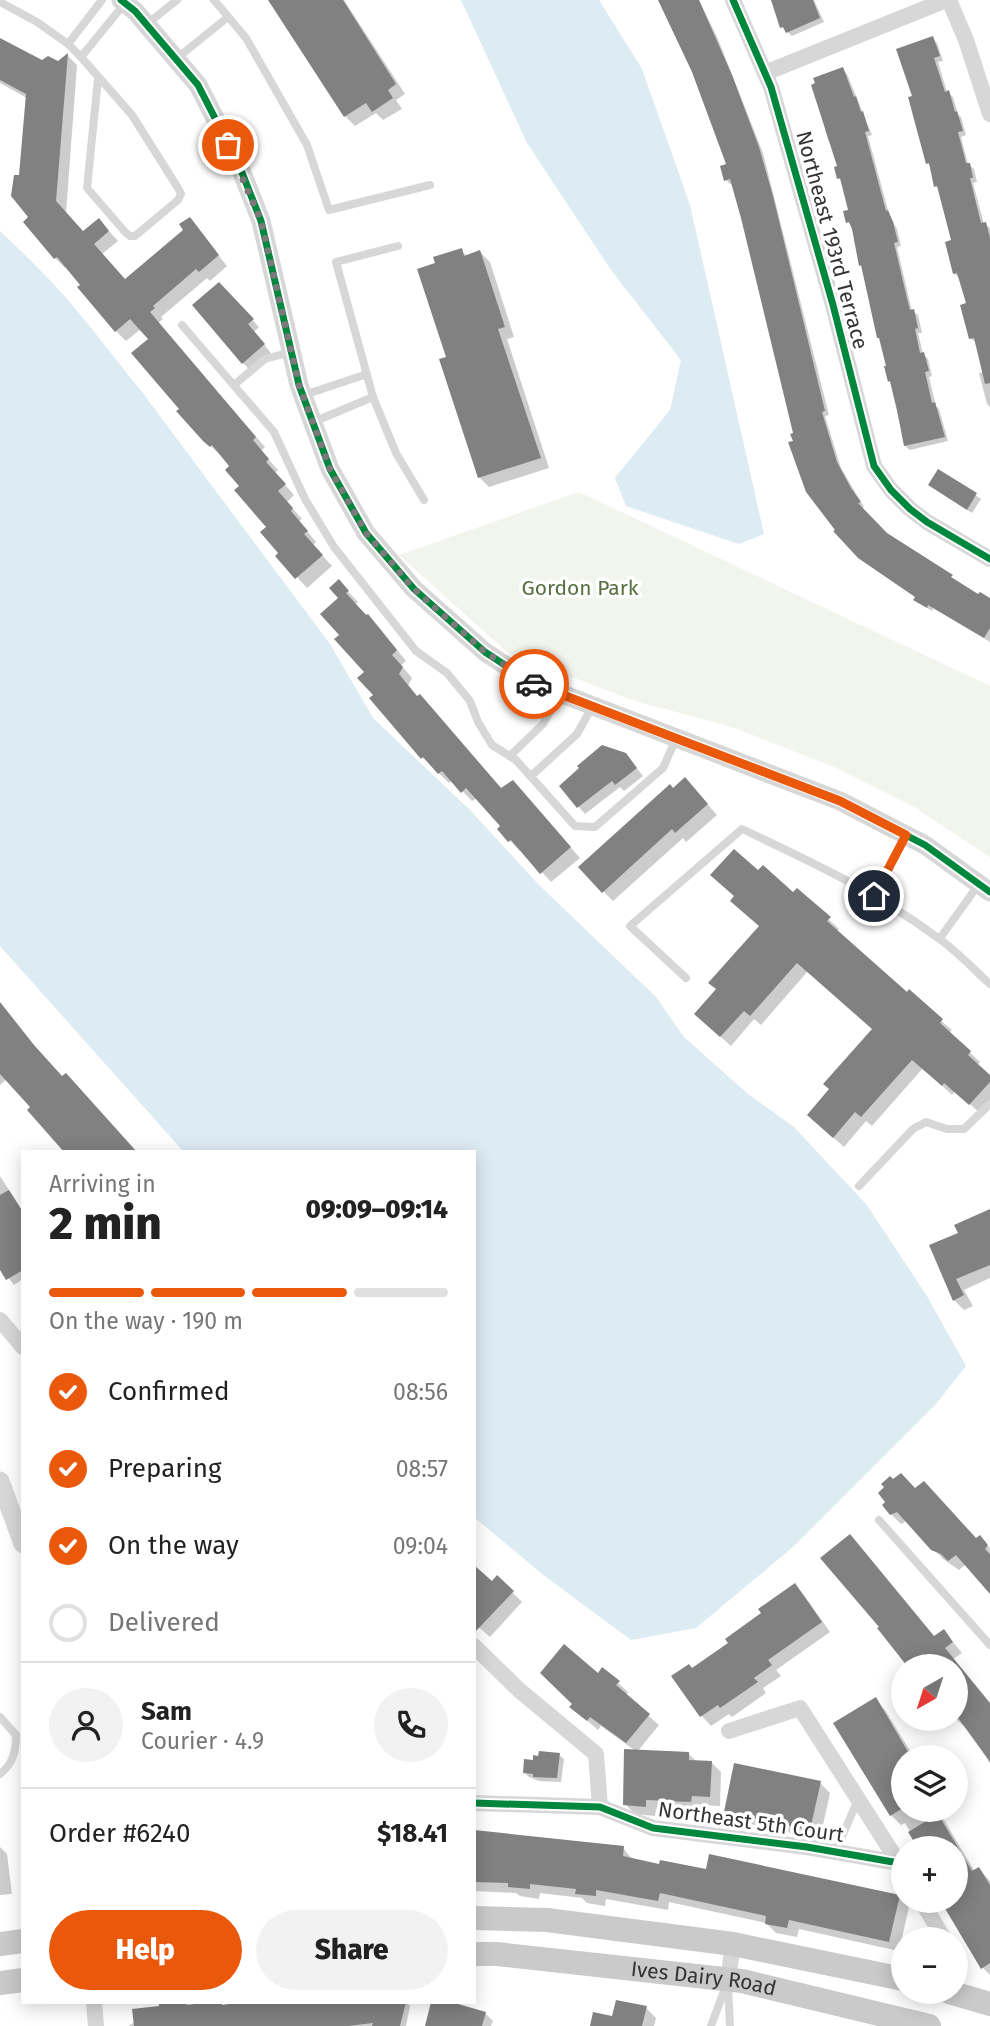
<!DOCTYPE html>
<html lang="en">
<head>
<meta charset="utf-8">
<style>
  :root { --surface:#fff; --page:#f2f2f2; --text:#222; --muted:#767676; --line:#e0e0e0; --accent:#ea580c }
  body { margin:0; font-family:"Fira Sans",sans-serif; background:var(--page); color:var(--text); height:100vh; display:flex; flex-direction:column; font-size:26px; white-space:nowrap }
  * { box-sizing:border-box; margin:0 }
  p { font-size:23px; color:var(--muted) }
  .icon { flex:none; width:38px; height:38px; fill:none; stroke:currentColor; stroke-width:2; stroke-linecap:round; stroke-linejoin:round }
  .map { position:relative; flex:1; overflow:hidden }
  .details { position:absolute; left:21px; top:1150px; width:455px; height:854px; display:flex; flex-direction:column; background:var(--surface); border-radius:0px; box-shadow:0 4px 18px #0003 }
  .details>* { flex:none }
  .needle { width:46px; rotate:219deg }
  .buttons { position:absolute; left:891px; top:1654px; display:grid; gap:14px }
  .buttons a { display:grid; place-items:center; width:77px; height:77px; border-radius:50%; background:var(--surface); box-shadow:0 4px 18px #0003; font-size:35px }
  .pin { position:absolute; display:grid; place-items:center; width:60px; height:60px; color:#fff; margin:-30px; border:4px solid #fff; border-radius:50%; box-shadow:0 2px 7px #0007 }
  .courier { position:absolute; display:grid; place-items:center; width:70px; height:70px; margin:-35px; border:5px solid #ea580c; border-radius:50%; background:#fff; color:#222; box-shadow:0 2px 9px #0007 }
  .head em { font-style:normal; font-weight:800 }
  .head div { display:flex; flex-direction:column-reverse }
  .head { display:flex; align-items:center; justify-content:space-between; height:119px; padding:0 28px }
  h1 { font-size:46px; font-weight:800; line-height:52px }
  .bar { display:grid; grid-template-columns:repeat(4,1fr); gap:10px 7px; align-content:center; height:84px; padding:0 28px }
  .bar i { height:9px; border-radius:5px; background:var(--line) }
  .bar .active { background:var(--accent) }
  .bar p { grid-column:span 4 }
  .line { display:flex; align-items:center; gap:18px; padding:0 28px; border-top:2px solid var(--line) }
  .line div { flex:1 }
  .round { display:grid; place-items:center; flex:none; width:74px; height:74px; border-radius:37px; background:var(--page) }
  ol { padding:0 28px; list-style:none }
  li { display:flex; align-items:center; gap:21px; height:77px }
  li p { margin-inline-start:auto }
  li .icon { padding:7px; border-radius:50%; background:var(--accent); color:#fff; stroke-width:4 }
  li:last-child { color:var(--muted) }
  li i { width:38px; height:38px; border:4px solid var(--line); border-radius:50% }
  .cta { display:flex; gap:14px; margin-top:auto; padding:14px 28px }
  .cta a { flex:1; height:80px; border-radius:42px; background:var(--accent); color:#fff; font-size:28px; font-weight:800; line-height:80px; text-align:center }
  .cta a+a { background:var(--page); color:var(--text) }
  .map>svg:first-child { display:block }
</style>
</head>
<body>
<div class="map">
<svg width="990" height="2026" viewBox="0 0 990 2026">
  <rect width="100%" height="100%" fill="#fff"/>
  <path fill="#f1f5ed" d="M 579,492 L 990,686 L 990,857 L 914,807 L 834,767 L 735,728 L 632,700 L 507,652 L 399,555 Z"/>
  <g fill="#ddebf3">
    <path d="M 461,0 L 599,0 L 642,69 L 690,205 L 764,534 L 739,544 L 626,506 L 615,478 L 670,410 L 681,360 L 611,270 L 527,143 Z"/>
    <path d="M 0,231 C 31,260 61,290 87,323 C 106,346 123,369 142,392 L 330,644 L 373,718 L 470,810 L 538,884 L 656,997 L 684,1037 L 748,1094 L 794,1127 L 866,1204 L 927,1296 L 966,1366 L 936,1404 L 793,1547 L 696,1628 L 631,1640 L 542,1574 L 474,1517 L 474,1152 L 183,1151 L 0,946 Z"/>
  </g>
  <g fill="#0003">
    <path d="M 270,0 L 344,0 L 405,94 L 396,100 L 402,109 L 383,120 L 376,113 L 355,126 L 345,116 Z"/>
    <path d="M 659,0 L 699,0 L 718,39 L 763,153 L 829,415 L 825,416 L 841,468 L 864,507 L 861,509 L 886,534 L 979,596 L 990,600 L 990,642 L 933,608 L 932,611 L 915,600 L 916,597 L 795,442 L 795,434 L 733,184 L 730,184 L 726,180 L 728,166 L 694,71 Z"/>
    <path d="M 773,0 L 814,0 L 824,22 L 792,36 L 782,27 Z"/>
    <path d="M 932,38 L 937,43 L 943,61 L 938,62 L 947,92 L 953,97 L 958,114 L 961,117 L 966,135 L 961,137 L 968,164 L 974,169 L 977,182 L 973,183 L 984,224 L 990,228 L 990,407 L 987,404 L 979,373 L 984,372 L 977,343 L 970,338 L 968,305 L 959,278 L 954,273 L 953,242 L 940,190 L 936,186 L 932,167 L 927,163 L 914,97 Z"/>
    <path d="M 0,40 L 42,62 L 58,63 L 68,56 L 77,65 L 66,213 L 84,233 L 99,220 L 108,230 L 118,241 L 102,254 L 125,281 L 186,230 L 190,220 L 227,266 L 210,281 L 207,278 L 161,317 L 163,319 L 158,323 L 265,447 L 261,451 L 278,470 L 275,473 L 294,495 L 287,502 L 302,519 L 299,521 L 316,542 L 313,545 L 332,566 L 307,588 L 278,556 L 281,553 L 269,528 L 242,486 L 232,466 L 204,440 L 181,409 L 150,340 L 141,329 L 126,341 L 116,331 L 80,288 L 83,285 L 67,267 L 65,268 L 55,258 L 31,218 L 21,177 L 27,98 L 0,83 Z"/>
    <path d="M 843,70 L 847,74 L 872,135 L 868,136 L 889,214 L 897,229 L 901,246 L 897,247 L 912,311 L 918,315 L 922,333 L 918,333 L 923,354 L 928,359 L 932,376 L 929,377 L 936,406 L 939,409 L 948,441 L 910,450 L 905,446 L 864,269 L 860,265 L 852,227 L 848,222 L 851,211 L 843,182 L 838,178 L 839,168 L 833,146 L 829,142 L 825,130 L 828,129 Z"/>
    <path d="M 461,250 L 467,256 L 480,252 L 490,262 L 514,337 L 507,339 L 549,468 L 489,487 L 479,477 L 448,358 L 437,264 Z"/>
    <path d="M 219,284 L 259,327 L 254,332 L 271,353 L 250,370 L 243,363 Z"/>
    <path d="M 939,471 L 981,499 L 972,513 L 930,485 Z"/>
    <path d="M 339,582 L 358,602 L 355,604 L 378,626 L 406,661 L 401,665 L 412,678 L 408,686 L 418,698 L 502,789 L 523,793 L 580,858 L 551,882 L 521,849 L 520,851 L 510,841 L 499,829 L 502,827 L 477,798 L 472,801 L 452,780 L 449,783 L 422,757 L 375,696 L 366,672 L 342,635 Z"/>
    <path d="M 633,763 L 643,776 L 624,791 L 620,787 L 585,814 L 578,806 Z"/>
    <path d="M 694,789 L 717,815 L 686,842 L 683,838 L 613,901 L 603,891 L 673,790 Z"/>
    <path d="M 758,873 L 793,895 L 797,890 L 839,929 L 836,932 L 952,1030 L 949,1033 L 980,1062 L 977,1065 L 990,1077 L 990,1102 L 980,1113 L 955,1091 L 952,1095 L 923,1068 L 872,1126 L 866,1121 L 844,1147 L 819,1125 L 831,1089 L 874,1029 L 808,971 L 761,1025 L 754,1019 L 731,1046 L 706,1024 L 718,990 L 761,927 Z"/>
    <path d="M 0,1006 L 40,1053 L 33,1107 L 7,1079 L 0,1085 Z"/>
    <path d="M 0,1176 L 23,1212 L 23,1279 L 14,1285 L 0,1267 Z"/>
    <path d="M 990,1211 L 990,1278 L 964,1290 L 973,1306 L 964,1310 L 954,1300 L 931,1246 L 960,1234 Z"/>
    <path d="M 916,1491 L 977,1540 L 980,1538 L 990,1548 L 990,1591 L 966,1564 L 959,1570 L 943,1559 L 907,1521 L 901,1524 L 891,1514 Z"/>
    <path d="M 859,1546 L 935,1638 L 944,1631 L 962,1653 L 953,1659 L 990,1704 L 990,1763 L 988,1761 L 989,1759 L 968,1730 L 955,1718 L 956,1666 L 909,1666 Z"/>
    <path d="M 492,1583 L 512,1592 L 522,1602 L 490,1637 L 474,1623 Z"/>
    <path d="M 795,1586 L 804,1595 L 830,1632 L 776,1670 L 781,1676 L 763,1688 L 766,1693 L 732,1717 L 729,1714 L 711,1726 L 702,1716 L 674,1677 L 692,1670 L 730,1643 Z"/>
    <path d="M 598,1675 L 618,1683 L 628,1692 L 626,1696 L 659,1725 L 637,1752 L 689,1754 L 697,1762 L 711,1762 L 721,1772 L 720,1806 L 701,1805 L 701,1811 L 656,1809 L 655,1816 L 635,1814 L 625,1804 L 637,1752 L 601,1726 L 598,1730 L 582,1716 Z"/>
    <path d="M 875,1700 L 885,1710 L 914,1757 L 903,1757 L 903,1810 L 938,1810 L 975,1872 L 979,1869 L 990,1881 L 990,1975 L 983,1968 L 956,1900 L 956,1848 L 920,1848 L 905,1823 L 901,1825 L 891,1815 Z"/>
    <path d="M 559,1755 L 564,1759 L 561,1782 L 539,1781 L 529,1777 L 524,1772 L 534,1762 Z"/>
    <path d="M 820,1783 L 830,1793 L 820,1839 L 736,1821 L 726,1811 Z"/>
    <path d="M 474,1832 L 623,1848 L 633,1860 L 660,1866 L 899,1897 L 909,1907 L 899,1951 L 799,1929 L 797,1937 L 776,1933 L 766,1923 L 669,1902 L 668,1910 L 606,1899 L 605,1906 L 587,1903 L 582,1898 L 540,1893 L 539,1899 L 520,1896 L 516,1893 L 474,1891 Z"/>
    <path d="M 0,1847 L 7,1854 L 12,1894 L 0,1895 Z"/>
    <path d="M 161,2002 L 188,2002 L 190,2007 L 221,2003 L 224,2006 L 257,2002 L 406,2002 L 410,2006 L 406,2026 L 128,2026 L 161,2007 Z"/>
    <path d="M 433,2002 L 444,2002 L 485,2013 L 493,2021 L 491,2026 L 427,2026 Z"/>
    <path d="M 646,2008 L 656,2018 L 654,2026 L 592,2026 Z"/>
  </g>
  <g fill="#818181">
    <path d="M 268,0 L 343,0 L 396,84 L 388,90 L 393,98 L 372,112 L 366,103 L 344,117 Z"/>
    <path d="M 658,0 L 699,0 L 732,75 L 759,147 L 773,196 L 825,411 L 822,412 L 837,462 L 851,488 L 861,502 L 858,503 L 887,533 L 953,575 L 951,577 L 978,594 L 980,592 L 990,598 L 990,628 L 984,638 L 928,605 L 927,608 L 913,600 L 915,597 L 858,558 L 833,531 L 835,530 L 806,492 L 788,442 L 793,441 L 790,434 L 793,433 L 741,218 L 730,179 L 724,181 L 720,166 L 726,164 L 692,72 Z"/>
    <path d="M 771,0 L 813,0 L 820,18 L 786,33 L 783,27 L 780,28 Z"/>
    <path d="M 933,36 L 940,56 L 934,58 L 945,92 L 949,90 L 955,112 L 957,111 L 963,131 L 958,132 L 965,159 L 966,163 L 970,163 L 973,178 L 970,178 L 981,223 L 986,222 L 990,238 L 990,383 L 985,384 L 974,338 L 969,339 L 960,305 L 966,303 L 957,273 L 953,274 L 945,242 L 951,240 L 943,209 L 937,186 L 934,187 L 929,163 L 926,164 L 908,97 L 912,96 L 896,49 Z"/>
    <path d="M 0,38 L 42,60 L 48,56 L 58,61 L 68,53 L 56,201 L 83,231 L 99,218 L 109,231 L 94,244 L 125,279 L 183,230 L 179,224 L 190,217 L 219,255 L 199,272 L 196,269 L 153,306 L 155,308 L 150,312 L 256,437 L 253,440 L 269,459 L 266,462 L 286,484 L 278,491 L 293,508 L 291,511 L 308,531 L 304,534 L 323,555 L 295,579 L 275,556 L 278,553 L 260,532 L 266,527 L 234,490 L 239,486 L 225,470 L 229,466 L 212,445 L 210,447 L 203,441 L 176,411 L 179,409 L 131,353 L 148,339 L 130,319 L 115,332 L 77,287 L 80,285 L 57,257 L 54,259 L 23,222 L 28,217 L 11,196 L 14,175 L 19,175 L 26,94 L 0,80 Z"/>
    <path d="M 843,67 L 854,97 L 856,96 L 861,112 L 863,111 L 869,131 L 865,132 L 886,211 L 888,210 L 893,222 L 898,242 L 894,243 L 907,298 L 910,310 L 914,309 L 918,328 L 915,329 L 920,353 L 924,352 L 929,371 L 925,372 L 932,403 L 935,402 L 945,437 L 904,446 L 897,410 L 890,381 L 888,382 L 884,366 L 886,366 L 879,338 L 877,338 L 861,265 L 859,266 L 852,229 L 849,222 L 846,223 L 843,211 L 848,210 L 840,178 L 837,179 L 834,167 L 837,166 L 811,85 L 815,83 L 813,78 Z"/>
    <path d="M 462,248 L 464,256 L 480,250 L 505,327 L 498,329 L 541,458 L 478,478 L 439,359 L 446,357 L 417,269 L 435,263 L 433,257 Z"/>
    <path d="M 219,282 L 254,319 L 248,324 L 265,344 L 242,364 L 192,305 Z"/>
    <path d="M 938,469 L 977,493 L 967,510 L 928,485 Z"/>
    <path d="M 339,579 L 349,591 L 346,593 L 366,615 L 368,614 L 397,650 L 392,655 L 403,667 L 399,674 L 417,696 L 420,694 L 501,788 L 513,780 L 571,847 L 540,874 L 511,840 L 508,842 L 497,829 L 500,826 L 466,788 L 461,793 L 442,771 L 438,774 L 423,757 L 421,759 L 369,698 L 373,695 L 357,678 L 364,672 L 334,639 L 339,635 L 320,614 L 338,598 L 329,588 Z"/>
    <path d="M 602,745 L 626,753 L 637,768 L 615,785 L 612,781 L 577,808 L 559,786 L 579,768 L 577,766 Z"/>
    <path d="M 685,777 L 708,804 L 675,833 L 672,829 L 602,893 L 578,867 L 670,784 L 673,788 Z"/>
    <path d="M 734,849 L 758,870 L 763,865 L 793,892 L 797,888 L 831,917 L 827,921 L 907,992 L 909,989 L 943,1019 L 940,1023 L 971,1051 L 968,1055 L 990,1075 L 990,1082 L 969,1105 L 944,1083 L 942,1086 L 912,1060 L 861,1117 L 855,1112 L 833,1138 L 807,1115 L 829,1089 L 823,1084 L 872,1029 L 797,963 L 750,1016 L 744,1011 L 720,1037 L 694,1014 L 716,989 L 708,983 L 759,926 L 730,901 L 734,896 L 710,875 Z"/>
    <path d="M 0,1002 L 34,1045 L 62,1076 L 66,1073 L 137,1152 L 64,1152 L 27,1110 L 30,1107 L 0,1074 Z"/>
    <path d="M 9,1190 L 23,1212 L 23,1270 L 6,1280 L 0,1270 L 0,1195 Z"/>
    <path d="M 990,1209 L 990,1265 L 956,1279 L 964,1295 L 953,1301 L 929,1245 L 958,1233 L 954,1225 Z"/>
    <path d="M 901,1473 L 915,1488 L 924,1481 L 976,1538 L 980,1535 L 988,1545 L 985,1549 L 990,1554 L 990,1594 L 956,1555 L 948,1561 L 941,1554 L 931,1550 L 897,1512 L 890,1515 L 882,1505 L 885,1502 L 878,1493 L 884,1487 L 881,1484 L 890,1476 L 893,1479 Z"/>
    <path d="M 850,1534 L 934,1636 L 944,1629 L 953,1642 L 945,1648 L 990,1703 L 990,1762 L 956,1715 L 956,1666 L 907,1666 L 877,1628 L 879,1627 L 820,1558 Z"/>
    <path d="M 474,1565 L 492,1581 L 497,1575 L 514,1591 L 474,1633 Z"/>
    <path d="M 795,1583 L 822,1622 L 768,1660 L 772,1665 L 754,1678 L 758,1682 L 720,1708 L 718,1705 L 700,1717 L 671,1676 L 689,1664 L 692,1668 L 728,1643 L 725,1639 L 761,1613 L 758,1609 Z"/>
    <path d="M 564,1644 L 598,1673 L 602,1667 L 620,1681 L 616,1685 L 650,1714 L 626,1743 L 590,1717 L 587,1721 L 569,1707 L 572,1704 L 540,1673 Z"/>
    <path d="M 876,1697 L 911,1757 L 903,1757 L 903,1808 L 890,1816 L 833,1723 Z"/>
    <path d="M 624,1749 L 689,1752 L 689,1760 L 712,1761 L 710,1797 L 692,1796 L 691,1802 L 646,1800 L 646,1807 L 623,1805 Z"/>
    <path d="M 539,1751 L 560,1753 L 557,1778 L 533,1777 L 533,1774 L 523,1773 L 524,1759 L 533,1760 L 533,1755 L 538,1756 Z"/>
    <path d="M 734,1763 L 821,1781 L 810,1830 L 724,1812 Z"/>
    <path d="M 938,1814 L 972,1871 L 979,1867 L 990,1885 L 990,1963 L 981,1969 L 940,1900 L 956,1900 L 956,1848 L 918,1848 L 908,1832 Z"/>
    <path d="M 474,1830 L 624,1846 L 623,1856 L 659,1864 L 660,1860 L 706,1869 L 709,1854 L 900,1895 L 889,1942 L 789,1920 L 787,1928 L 765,1924 L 766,1916 L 660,1893 L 658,1901 L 596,1890 L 596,1896 L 575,1894 L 576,1889 L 530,1884 L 530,1889 L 508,1887 L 508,1883 L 474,1882 Z"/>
    <path d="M 616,2000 L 647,2006 L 642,2026 L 590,2026 L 593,2012 L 612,2016 Z"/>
    <path d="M 159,2002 L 186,2002 L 186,2005 L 213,2002 L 222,2002 L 222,2005 L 243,2002 L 406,2002 L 400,2026 L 372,2026 L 373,2023 L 348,2026 L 134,2026 L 132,2009 L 159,2006 Z"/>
    <path d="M 431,2002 L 451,2002 L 486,2012 L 482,2026 L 425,2026 Z"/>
  </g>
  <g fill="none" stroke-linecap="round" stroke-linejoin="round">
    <g stroke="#d7d7d7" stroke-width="8">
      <path d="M 214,0 L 246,38 L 307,145 L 329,210 L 430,185"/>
      <path d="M 0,2 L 37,22 L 68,44 L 81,57 L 132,115 L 178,188 L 181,194 L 178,200 L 135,236 L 130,236 L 126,233 L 87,188 L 98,79"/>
      <path d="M 147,24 L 177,0"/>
      <path d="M 68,44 L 102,0"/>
      <path d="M 81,57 L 125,3"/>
      <path d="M 176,59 L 228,17"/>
      <path d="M 398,246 L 336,262 L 373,397 L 396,453 L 424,500"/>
      <path d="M 182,325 L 274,432 L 305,499 L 334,547 L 416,651 L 447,673 L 470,701 L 478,722 L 492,745 L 516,760 L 575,826 L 595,827 L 663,768 L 676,739"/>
      <path d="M 234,385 L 265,359 L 291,352"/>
      <path d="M 304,395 L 367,374"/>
      <path d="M 313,422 L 373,397"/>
      <path d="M 510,756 L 543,724 L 560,694"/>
      <path d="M 531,776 L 577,734 L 592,707"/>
      <path d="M 874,896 L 905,837"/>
      <path d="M 940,938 L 979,884"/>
      <path d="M 686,978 L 630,926 L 742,829 C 810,861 878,893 938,938 C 957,951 973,969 990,984"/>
      <path d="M 859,1186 L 913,1129 L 926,1122 L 947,1129 L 964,1129 L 990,1104"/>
      <path d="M 879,1520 L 990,1645"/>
      <path d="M 0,1717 L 16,1735 C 16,1751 13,1764 0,1774"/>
      <path d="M 835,1852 L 858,1800"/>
      <path d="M 728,1987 L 730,2026"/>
      <path d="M 711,2026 L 727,1983"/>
    </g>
    <g stroke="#d7d7d7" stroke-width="16">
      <path d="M 733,0 L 771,87 L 833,305 L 874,466 L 891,490 L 910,509 L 927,522 L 990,559"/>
      <path d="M 949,0 L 966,40 L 990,114"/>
      <path d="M 765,73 L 946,0"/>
      <path d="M 0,1320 L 23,1347"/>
      <path d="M 474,1646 L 519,1690 L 596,1754 L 600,1807"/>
      <path d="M 729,1731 L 800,1708 L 902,1868"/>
      <path d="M 474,1803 L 600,1807 L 653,1828 L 807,1847 L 899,1863"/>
      <path d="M 921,1900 L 944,1939"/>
      <path d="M 728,1980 L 733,1944"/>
      <path d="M 94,2002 L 96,2026"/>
    </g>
    <g stroke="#d7d7d7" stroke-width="19">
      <path d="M 121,0 L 135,11 L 198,85 L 239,165 L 261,221 L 299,385 L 330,469 L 366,533 L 414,589 L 485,652 L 531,682 L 840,801 L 925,845 L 990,892"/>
      <path d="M 0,1481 L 23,1544"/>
    </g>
    <g stroke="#cacaca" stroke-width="24">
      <path d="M 474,1918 L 547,1920 L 733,1944 L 903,1979"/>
      <path d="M 0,1944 L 23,1941"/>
      <path id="s1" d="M 474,1954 L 497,1954 L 742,1981 L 929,2026"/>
      <path d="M 0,1983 L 23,1980"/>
      <path d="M 949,1992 L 990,2004"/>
    </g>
    <g stroke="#fff" stroke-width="11">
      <g id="cycleway">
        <path d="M 121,0 L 135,11 L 198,85 L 239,165 L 261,221 L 299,385 L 330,469 L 366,533 L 414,589 L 485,652 L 531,682 L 840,801 L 925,845 L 990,892"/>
        <path d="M 733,0 L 771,87 L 833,305 L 874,466 L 891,490 L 910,509 L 927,522 L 990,559"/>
        <path d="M 474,1803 L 600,1807 L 653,1828 L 807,1847 L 899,1863"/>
      </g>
    </g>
    <use href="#cycleway" stroke="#00873e" stroke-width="7"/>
  </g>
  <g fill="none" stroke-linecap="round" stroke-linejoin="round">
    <path stroke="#7a7a7a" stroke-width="7" stroke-dasharray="0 12.6" d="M 228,145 L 261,221 L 299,385 L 330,469 L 366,533 L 414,589 L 485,652 L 534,684"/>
    <path stroke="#ea580c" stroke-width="9" d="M 534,684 L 840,801 L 906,835 L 874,896"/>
  </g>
  <g text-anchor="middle" stroke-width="7" stroke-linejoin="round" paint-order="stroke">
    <g font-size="21" fill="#333" stroke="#fff">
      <text transform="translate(832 240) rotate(75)" y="7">Northeast 193rd Terrace</text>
      <text transform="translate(751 1822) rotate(8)" y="7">Northeast 5th Court</text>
      <text dy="7" stroke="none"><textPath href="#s1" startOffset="231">Ives Dairy Road</textPath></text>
    </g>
    <g font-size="21" fill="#56703f" stroke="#fff">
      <text x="580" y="595">Gordon Park</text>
    </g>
  </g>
</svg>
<div class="buttons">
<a><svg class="needle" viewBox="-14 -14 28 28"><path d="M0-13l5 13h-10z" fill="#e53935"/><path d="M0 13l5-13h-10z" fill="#767676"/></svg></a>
<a><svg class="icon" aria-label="layers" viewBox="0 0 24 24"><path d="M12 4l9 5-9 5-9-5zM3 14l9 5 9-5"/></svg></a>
<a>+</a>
<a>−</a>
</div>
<div class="pin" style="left:228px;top:145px;background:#ea580c"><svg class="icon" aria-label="bag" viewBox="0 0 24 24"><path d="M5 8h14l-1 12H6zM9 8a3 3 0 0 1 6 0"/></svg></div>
<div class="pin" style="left:874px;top:896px;background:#1f2937"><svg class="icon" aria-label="home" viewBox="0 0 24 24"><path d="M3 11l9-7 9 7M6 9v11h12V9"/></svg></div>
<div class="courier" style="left:534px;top:684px"><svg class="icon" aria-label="car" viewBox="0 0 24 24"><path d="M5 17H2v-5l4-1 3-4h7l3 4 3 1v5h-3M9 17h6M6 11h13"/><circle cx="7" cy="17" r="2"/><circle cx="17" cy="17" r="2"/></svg></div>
<section class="details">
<div class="head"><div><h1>2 min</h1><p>Arriving in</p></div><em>09:09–09:14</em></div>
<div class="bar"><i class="active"></i><i class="active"></i><i class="active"></i><i></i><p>On the way · 190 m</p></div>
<ol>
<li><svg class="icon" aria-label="check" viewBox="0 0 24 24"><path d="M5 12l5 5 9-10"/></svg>Confirmed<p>08:56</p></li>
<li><svg class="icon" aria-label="check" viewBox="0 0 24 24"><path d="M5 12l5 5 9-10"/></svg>Preparing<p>08:57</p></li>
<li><svg class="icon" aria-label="check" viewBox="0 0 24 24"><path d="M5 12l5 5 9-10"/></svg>On the way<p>09:04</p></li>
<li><i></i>Delivered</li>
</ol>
<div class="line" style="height:126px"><a class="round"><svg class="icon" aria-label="person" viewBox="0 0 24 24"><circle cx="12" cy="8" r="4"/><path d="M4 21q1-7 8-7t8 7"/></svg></a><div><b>Sam</b><p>Courier · 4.9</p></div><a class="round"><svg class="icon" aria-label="phone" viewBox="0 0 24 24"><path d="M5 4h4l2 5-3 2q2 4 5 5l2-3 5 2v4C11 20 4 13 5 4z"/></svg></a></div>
<div class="line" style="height:91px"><div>Order #6240</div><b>$18.41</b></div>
<div class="cta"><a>Help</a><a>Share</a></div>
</section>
</div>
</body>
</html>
